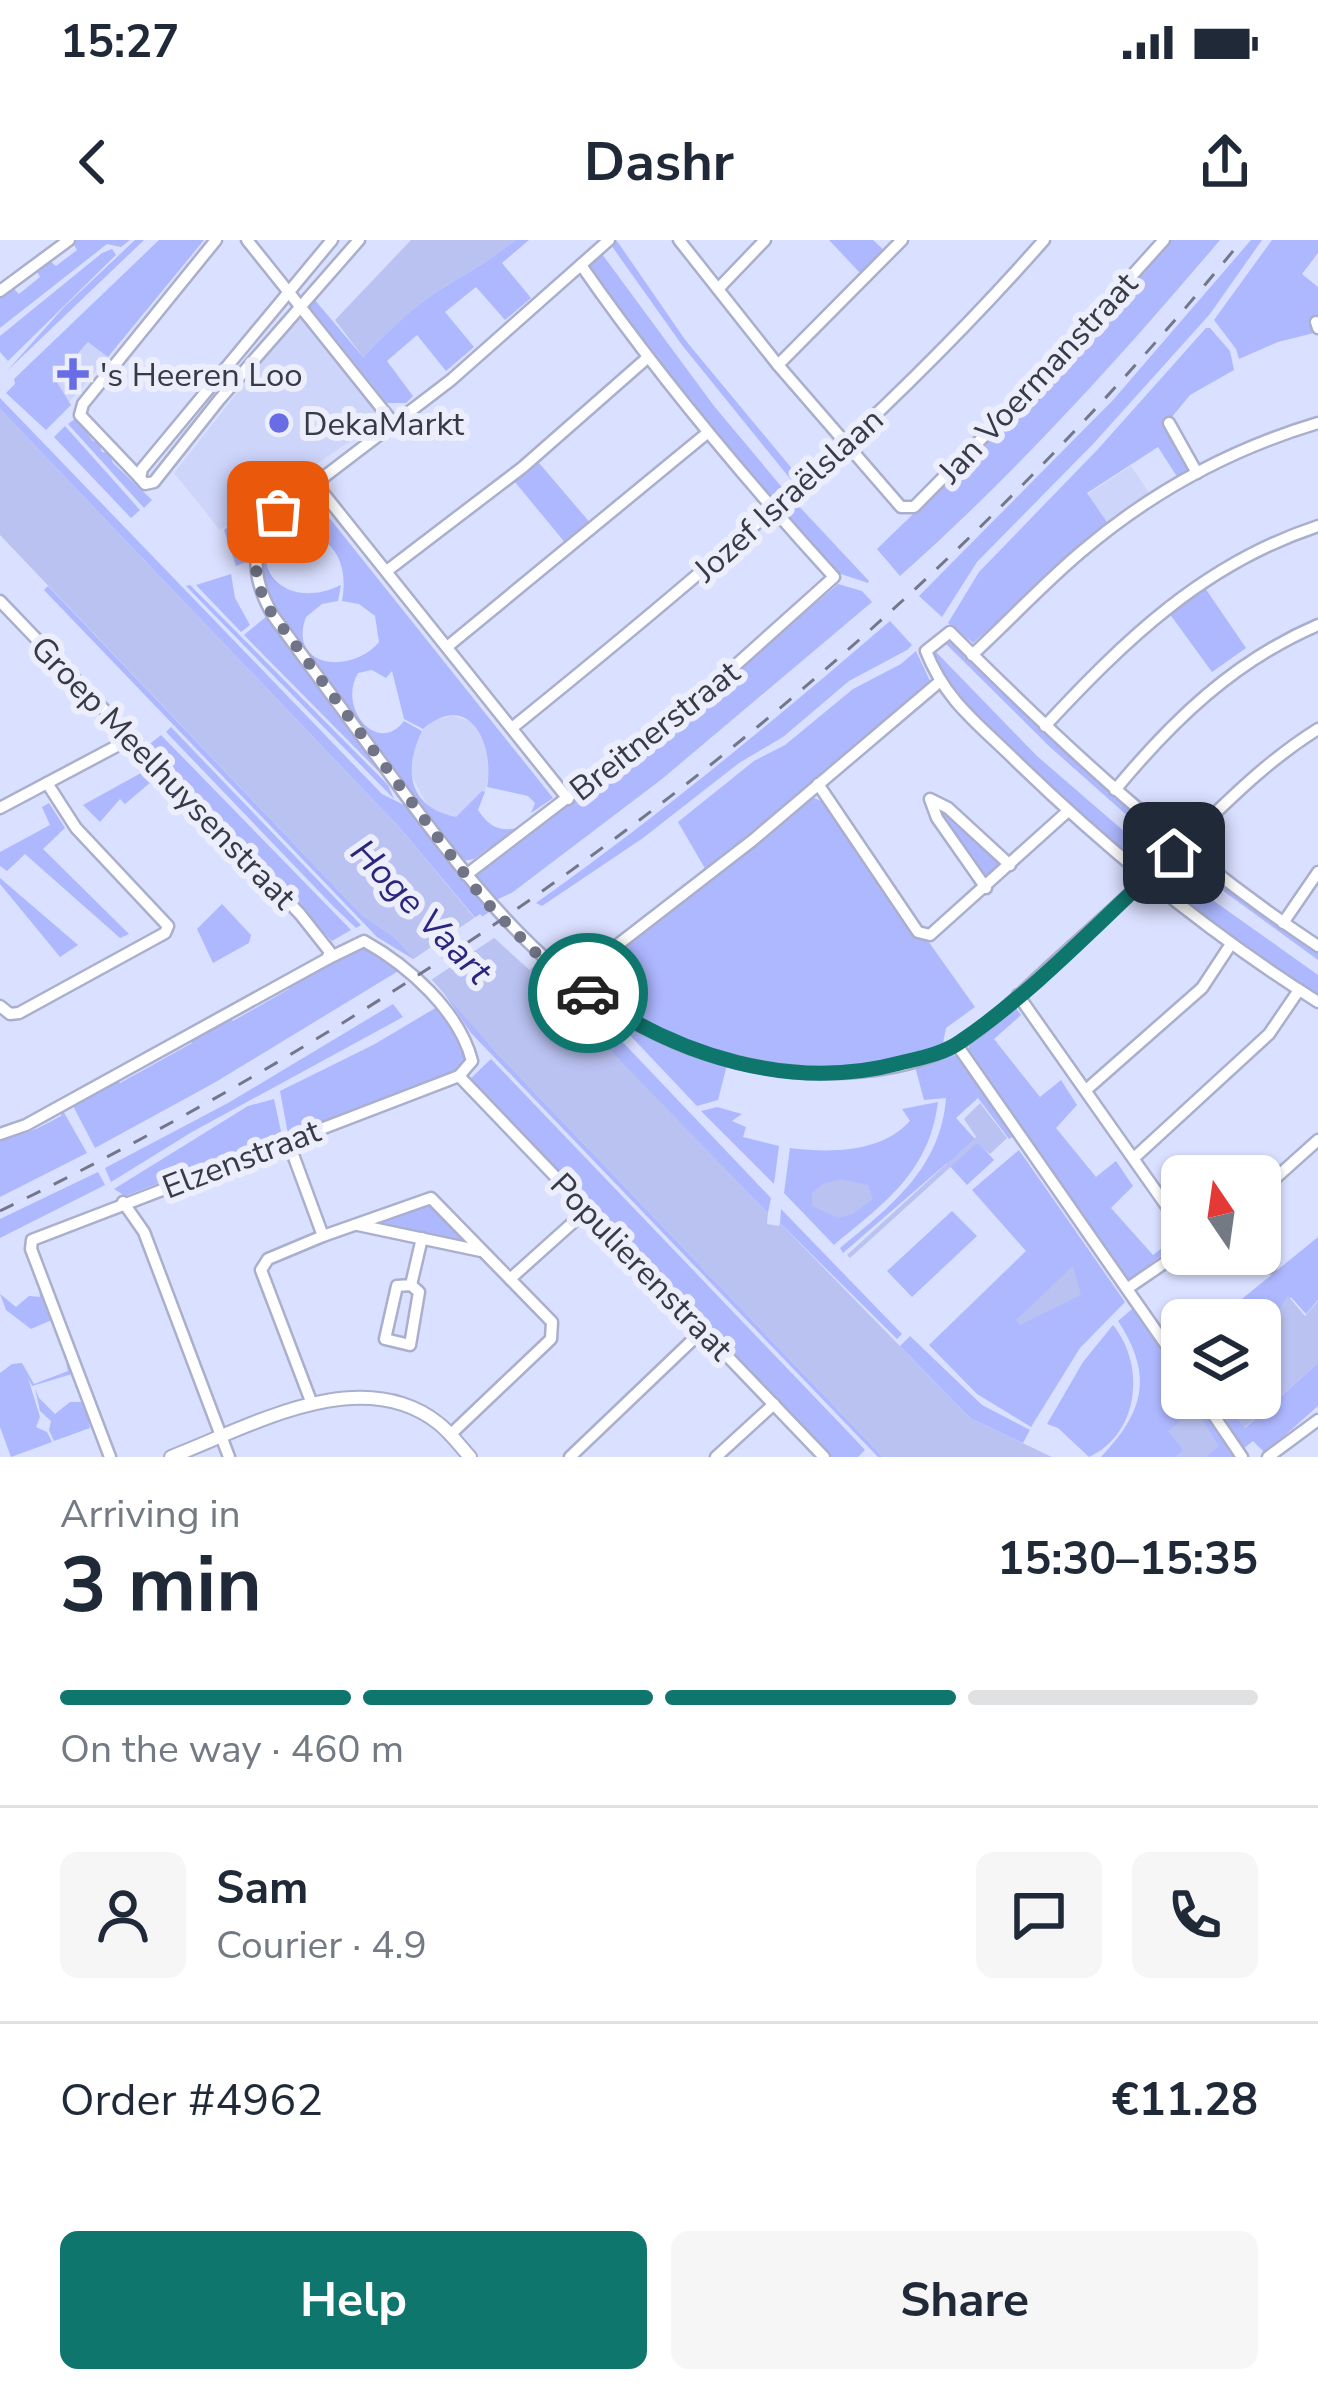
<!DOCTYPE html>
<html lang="en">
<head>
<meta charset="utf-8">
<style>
  :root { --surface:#fff; --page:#f6f6f7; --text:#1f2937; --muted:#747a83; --line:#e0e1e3; --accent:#0f766e }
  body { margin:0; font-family:"Nunito Sans",sans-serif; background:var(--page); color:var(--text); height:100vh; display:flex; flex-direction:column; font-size:45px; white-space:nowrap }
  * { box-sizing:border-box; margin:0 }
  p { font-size:39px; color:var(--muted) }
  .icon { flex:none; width:66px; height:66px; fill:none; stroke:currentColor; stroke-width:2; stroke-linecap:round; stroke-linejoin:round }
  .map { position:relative; height:1217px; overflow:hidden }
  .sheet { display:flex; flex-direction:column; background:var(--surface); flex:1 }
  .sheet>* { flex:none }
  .needle { width:78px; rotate:347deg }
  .tools { position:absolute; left:1161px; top:915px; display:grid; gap:24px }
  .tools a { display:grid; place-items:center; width:120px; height:120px; border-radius:18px; background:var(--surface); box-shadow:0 3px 9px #0004; font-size:60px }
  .pin { position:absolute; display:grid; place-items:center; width:102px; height:102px; color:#fff; margin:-51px; border-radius:24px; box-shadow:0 6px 18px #0006 }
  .courier { position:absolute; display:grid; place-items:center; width:120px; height:120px; margin:-60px; border:9px solid #0f766e; border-radius:50%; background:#fff; color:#222; box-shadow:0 3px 15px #0007 }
  .overview em { font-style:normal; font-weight:700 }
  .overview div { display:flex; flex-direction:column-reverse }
  .overview { display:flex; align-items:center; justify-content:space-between; height:204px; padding:0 60px }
  h1 { font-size:78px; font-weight:700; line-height:90px }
  .bar { display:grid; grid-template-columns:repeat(4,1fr); gap:18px 12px; align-content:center; height:144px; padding:0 60px }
  .bar i { height:15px; border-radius:9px; background:var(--line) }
  .bar .on { background:var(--accent) }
  .bar p { grid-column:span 4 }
  .line { display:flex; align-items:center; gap:30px; padding:0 60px; border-top:3px solid var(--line) }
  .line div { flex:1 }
  .round { display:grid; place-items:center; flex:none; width:126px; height:126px; border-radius:18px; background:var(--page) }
  .action { display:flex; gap:24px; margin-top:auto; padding:24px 60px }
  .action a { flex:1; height:138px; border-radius:18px; background:var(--accent); color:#fff; font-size:48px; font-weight:700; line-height:138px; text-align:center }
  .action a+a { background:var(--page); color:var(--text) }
  .status { display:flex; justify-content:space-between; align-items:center; height:84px; padding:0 60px; background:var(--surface); direction:ltr }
  .status svg { height:33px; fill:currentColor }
  header { display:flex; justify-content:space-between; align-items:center; height:156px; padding:0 60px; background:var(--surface); font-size:54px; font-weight:700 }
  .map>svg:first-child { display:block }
</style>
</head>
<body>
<div class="status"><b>15:27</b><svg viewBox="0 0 49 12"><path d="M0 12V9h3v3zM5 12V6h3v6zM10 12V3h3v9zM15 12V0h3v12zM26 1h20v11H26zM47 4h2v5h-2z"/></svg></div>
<header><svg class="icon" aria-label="back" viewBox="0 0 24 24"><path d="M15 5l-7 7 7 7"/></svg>Dashr<svg class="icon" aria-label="share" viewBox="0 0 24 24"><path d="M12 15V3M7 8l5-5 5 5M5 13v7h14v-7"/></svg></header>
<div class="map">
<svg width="1318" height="1217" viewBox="0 0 1318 1217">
  <rect width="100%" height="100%" fill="#dae0ff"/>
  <g fill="#ced5fb">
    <path d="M 300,73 L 384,178 L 220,290 L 174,233 Z"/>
    <path d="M 87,95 L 111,114 L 47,187 L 23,162 Z"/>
    <path d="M 1131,226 L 1150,254 L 1107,282 L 1088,254 Z"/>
    <path d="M 452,476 L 471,481 L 484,497 L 490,528 L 485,552 L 456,577 L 437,573 L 427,564 L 410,533 L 412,511 L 422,491 L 434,480 Z"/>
  </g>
  <g fill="#aeb8ff" fill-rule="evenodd">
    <path d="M 77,0 L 130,0 L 121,7 L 107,4 L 0,88 L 0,57 L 13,48 L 19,54 L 40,37 L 36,30 L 50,21 L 56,26 L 77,10 L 73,3 Z"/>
    <path d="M 135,0 L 144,0 L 7,131 L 64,67 Z"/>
    <path d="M 159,0 L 204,0 L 108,117 L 88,102 L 55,139 L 71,165 L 46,190 L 6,153 L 15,144 L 14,139 Z"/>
    <path d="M 515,0 L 529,0 L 502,23 L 531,58 L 505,80 L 476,47 L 445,72 L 474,107 L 446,131 L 417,95 L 387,121 L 413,156 L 406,163 L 387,163 L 309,66 L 314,59 L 363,117 C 386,94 408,71 435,53 C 462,35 489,22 515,0 Z"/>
    <path d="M 829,0 L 873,0 L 885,11 L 861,34 Z"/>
    <path d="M 1168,0 L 1220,0 C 1120,118 1015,234 900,336 L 877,309 L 943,245 Z"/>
    <path d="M 1251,0 L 1262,0 L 1210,74 L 1094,203 L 977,322 L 942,377 L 919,356 L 1113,160 Z"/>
    <path d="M 1272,0 L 1318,0 L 1318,13 L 1302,34 L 1318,47 L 1318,92 L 1278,102 L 1239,119 L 1236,109 L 1214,80 Z"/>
    <path d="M 617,1 L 686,101 L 798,236 L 792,241 L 682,105 L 611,5 Z"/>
    <path d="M 112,9 L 116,15 L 8,121 L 0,112 L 0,96 L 102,13 Z"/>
    <path d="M 602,14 L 714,166 L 785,251 L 772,263 L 652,115 L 588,25 Z"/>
    <path d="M 1206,88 L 1210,88 L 1230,111 L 1234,130 L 1190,155 L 1167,183 L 1191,230 L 1178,238 L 1158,207 L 1087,253 L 1109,285 L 973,403 L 948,383 L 979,332 L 1099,208 Z"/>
    <path d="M 0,158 L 382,554 L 410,568 L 491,671 L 477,680 L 400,588 L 0,169 Z"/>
    <path d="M 76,178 L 93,201 L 99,203 L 102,212 L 109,213 L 113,223 L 152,260 L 144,268 L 68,184 Z"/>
    <path d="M 65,186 L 140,270 L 131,278 L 54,197 Z"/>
    <path d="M 539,223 L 592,285 L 567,305 L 515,242 Z"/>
    <path d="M 282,245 L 291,257 L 261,287 L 251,320 L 236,326 L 224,290 Z"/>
    <path d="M 307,256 L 315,260 L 553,558 L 531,573 L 535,563 L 528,556 L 487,547 C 495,505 470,449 423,489 L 404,479 L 392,431 L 386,438 L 372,430 L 358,433 C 337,468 378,516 404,481 L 422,491 C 403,530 408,567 456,577 L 482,551 L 485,552 L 478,570 C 489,586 498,592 518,588 L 474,619 L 463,621 L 362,490 L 265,353 L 258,318 L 276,277 ZM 303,290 C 338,301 348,327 342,361 L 359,364 L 375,376 L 379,402 C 352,435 287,428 306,377 L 322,364 L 338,361 L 341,345 C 270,379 235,297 303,290 Z"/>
    <path d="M 795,262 L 869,341 L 868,343 L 835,332 L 781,273 Z"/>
    <path d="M 231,334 L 235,358 L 250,385 L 241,392 L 196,345 Z"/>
    <path d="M 838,344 L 862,351 L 872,362 L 662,539 L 513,652 L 492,662 L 472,639 L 475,633 L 743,426 Z"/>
    <path d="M 190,345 L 388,545 L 394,559 L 186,346 Z"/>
    <path d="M 48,346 L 362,675 L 394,697 L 418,722 L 377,697 L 44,350 Z"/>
    <path d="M 1205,348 L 1246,408 L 1212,432 L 1169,373 Z"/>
    <path d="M 268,375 L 402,556 L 398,558 L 389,542 L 244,395 Z"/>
    <path d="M 890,381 L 912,405 L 907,410 L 849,441 L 783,497 L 739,523 L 643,598 L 542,666 L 536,663 C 660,575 775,480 890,381 Z"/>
    <path d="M 951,399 L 1074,519 L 1170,604 L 1166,610 L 1050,507 L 945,403 Z"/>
    <path d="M 916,411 L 930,441 L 924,448 L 877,495 L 707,632 L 678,582 L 754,521 L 785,505 L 853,449 L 901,424 Z"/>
    <path d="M 936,412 L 1037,516 L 1155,618 L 1142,633 L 945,447 L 932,418 Z"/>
    <path d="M 171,487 L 361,685 L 356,688 L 333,666 L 166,492 Z"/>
    <path d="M 161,495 L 351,690 L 332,701 L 279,647 L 280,642 L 233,599 L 234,592 L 151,507 L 146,507 Z"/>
    <path d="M 141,533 L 151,542 L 125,564 L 120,559 L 100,582 L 83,565 Z"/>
    <path d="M 812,557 L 823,562 L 916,698 L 928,701 L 975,767 L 946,788 L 943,803 C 852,845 742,833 654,788 C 629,776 606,759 583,744 L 586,731 Z"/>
    <path d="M 49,563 L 65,588 L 43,609 L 129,694 L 120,698 L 25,614 L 7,631 L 0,626 L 0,612 L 50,585 L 42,567 Z"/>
    <path d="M 946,571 L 1002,623 L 985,637 L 940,575 Z"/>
    <path d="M 1183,614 L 1318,711 L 1318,720 L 1178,618 Z"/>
    <path d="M 1169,629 L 1318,735 L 1318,757 L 1237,705 L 1155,641 Z"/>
    <path d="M 0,638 L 78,705 L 60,717 L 0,644 Z"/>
    <path d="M 222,664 L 251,695 L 249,703 L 213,723 L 197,689 Z"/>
    <path d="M 364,706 L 400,730 L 214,843 L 95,908 L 72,864 L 117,839 L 120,843 L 192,803 L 190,799 L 229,778 L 233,781 L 289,749 L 292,742 Z"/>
    <path d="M 536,724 L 577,754 L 771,958 L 768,973 L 530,730 Z"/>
    <path d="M 435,740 L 495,811 L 883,1217 L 878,1217 L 471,793 Z"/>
    <path d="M 1012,763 L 1021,775 L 994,799 L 1040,857 L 1061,840 L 1077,865 L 1056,888 L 1096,937 L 1116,921 L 1133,946 L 1111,968 L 1153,1015 L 1171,1001 L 1174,1006 L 1130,1039 L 1125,1037 L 968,810 L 972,796 Z"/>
    <path d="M 393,764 L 403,777 L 192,892 L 111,942 L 105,928 L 228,863 Z"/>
    <path d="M 437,767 L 465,814 L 466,821 L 456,831 L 288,894 L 280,851 L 375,804 Z"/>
    <path d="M 609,773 L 727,825 L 718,860 L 697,866 Z"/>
    <path d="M 946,813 L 960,817 L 1012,897 L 1009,899 L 978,858 L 956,878 L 994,920 L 967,945 L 947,923 L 843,1013 L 840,1008 C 890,967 941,928 946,858 L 924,860 L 914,823 Z"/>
    <path d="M 491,819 L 851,1195 L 865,1210 L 858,1217 L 832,1217 L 469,840 Z"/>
    <path d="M 274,859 L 282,896 L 125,956 L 114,949 L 248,866 Z"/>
    <path d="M 938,862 C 929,933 884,963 834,1005 L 784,953 L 790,908 C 830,913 881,913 910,881 L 902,869 Z"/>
    <path d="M 717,867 L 742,874 L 732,881 L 746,887 L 743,897 L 779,906 L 774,944 L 701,871 Z"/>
    <path d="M 62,869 L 87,913 L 0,957 L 0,897 C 23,897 39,888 61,876 Z"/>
    <path d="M 1019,910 L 1125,1062 L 1080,1108 L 1031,1187 L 977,1154 L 929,1105 L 1026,1011 L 972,950 Z"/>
    <path d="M 98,932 L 105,945 L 0,998 L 0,979 Z"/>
    <path d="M 422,963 L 434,963 L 474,1004 L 373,982 Z"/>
    <path d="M 781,969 L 902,1094 L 897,1099 L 780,983 Z"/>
    <path d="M 952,971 L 977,996 L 912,1057 L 887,1031 Z"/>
    <path d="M 1318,997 L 1318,1060 L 1306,1074 L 1291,1057 L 1260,1097 L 1260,1080 L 1216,1080 Z"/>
    <path d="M 36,1031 L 54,1079 L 31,1089 L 6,1070 L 0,1054 L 16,1067 L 29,1056 L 40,1057 Z"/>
    <path d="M 1132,1069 L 1182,1140 L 1182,1158 L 1194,1158 L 1236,1217 L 1206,1217 L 1218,1206 L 1184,1210 L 1175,1217 L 1101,1217 C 1144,1172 1154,1136 1118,1081 Z"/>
    <path d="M 1113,1085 C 1147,1127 1138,1195 1089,1217 L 1058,1188 L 1047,1184 L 1083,1122 Z"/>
    <path d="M 910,1096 L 982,1165 L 1030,1190 L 1023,1203 L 970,1178 L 900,1106 Z"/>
    <path d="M 22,1123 L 34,1144 L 68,1131 L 66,1123 L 72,1134 L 32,1146 L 28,1138 L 40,1177 L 36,1187 L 47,1192 L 52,1202 L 11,1217 L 0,1187 L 0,1133 L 12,1124 Z"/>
    <path d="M 1318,1123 L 1318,1166 L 1265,1213 L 1253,1201 L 1243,1209 L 1208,1158 L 1222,1158 L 1245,1188 Z"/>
    <path d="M 77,1137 L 95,1186 L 89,1183 L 90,1188 L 54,1201 L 49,1190 L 51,1181 L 40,1171 L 35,1148 L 39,1158 L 55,1174 L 70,1162 L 82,1162 L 73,1138 Z"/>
  </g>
  <g fill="#bac2f2">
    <path d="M 411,0 L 515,0 C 488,23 463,34 435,53 C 408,71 386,95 363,117 L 335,80 Z"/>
    <path d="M 0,169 L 400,588 L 482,687 L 555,753 L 768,973 L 767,984 L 779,986 L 780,983 L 970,1178 L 1052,1217 L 883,1217 L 495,811 L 394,697 L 362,675 L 0,295 Z"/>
    <path d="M 980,863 L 1007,898 L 990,914 L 977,903 L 850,1018 L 847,1015 L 976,897 L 964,879 Z"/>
    <path d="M 841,939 L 868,945 L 873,959 L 853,974 L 838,978 L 812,966 L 812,953 L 823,944 Z"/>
    <path d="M 1073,1026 L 1081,1055 L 1020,1085 L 1016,1080 Z"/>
    <path d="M 1288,1056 L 1305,1076 L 1318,1061 L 1318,1123 L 1244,1188 L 1222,1158 L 1260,1158 L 1260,1095 Z"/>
    <path d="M 1195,1168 L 1219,1206 L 1206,1217 L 1175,1217 L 1183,1210 L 1168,1191 Z"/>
  </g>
  <path fill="#dae0ff" d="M 480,674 L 500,694 L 428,742 L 409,722 Z"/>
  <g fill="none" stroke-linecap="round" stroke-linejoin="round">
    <g stroke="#aaafcd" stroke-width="15">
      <g id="minor">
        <path d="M 247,0 L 395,185"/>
        <path d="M 609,0 L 451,140 L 278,272 C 248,306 252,340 274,377 C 315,433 357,489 398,545 C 502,686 601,809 787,831 C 840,837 907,832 956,805 C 988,787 1019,755 1046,730 C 1091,689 1136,649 1180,607 C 1225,564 1265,522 1318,489"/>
        <path d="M 679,0 L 778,125 L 901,267 L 914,267 L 1018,162 L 1164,0"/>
        <path d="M 718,49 L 765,0"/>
        <path d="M 0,51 L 69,0"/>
        <path d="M 1316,82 L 1318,88"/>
        <path d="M 778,125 L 902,0"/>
        <path d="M 1169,183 L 1197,233"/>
        <path d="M 140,238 L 145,244 L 154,242 L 219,160 L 359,0"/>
        <path d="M 140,238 L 80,175 L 83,164 L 216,0"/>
        <path d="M 140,238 L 142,229 L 332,0"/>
        <path d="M 316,244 L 568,559"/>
        <path d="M 388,330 L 523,227 L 646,119"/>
        <path d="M 0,361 L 300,674 L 330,712 L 327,719 L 26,885 L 0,894"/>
        <path d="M 447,407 L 706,194"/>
        <path d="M 972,415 C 1009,381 1043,344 1081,312 C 1150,253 1231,209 1318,183"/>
        <path d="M 1045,486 C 1125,400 1203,324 1318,286"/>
        <path d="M 512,488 C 700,336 884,182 1044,0"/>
        <path d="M 818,544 L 918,692 L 930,695 L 1068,571"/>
        <path d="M 1115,550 C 1173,480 1234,421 1318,385"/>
        <path d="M 0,568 L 130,499"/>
        <path d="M 466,635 L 708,450 L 834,337 C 743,237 658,136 581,25"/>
        <path d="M 986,648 L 937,578 L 930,559 L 948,568 L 1010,625"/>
        <path d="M 1283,683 L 1318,632"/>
        <path d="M 1318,706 C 1182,616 1064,506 950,392 L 926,411 C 946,462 980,485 1018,523 C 1109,611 1210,694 1318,762"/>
        <path d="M 571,741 L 753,600 L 938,443"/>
        <path d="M 1018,755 L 1182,988"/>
        <path d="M 0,766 L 10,774 L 19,773 L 165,693 L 168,686 L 76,588 L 47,543"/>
        <path d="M 957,805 L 1182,1128"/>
        <path d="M 459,836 L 824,1217"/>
        <path d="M 1086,850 L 1202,748 L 1231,704"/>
        <path d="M 288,901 L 323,996 L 431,958 L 552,1082 L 551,1099 L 450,1195"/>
        <path d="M 1134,918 L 1269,794 L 1299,750"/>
        <path d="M 1260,952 L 1318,900"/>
        <path d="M 123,962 L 144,992 L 229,1217"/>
        <path d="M 358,985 L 481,1011"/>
        <path d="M 1260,1013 L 1270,1027"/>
        <path d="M 510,1039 L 588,969"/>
        <path d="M 411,1045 L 397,1046 L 385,1099 L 410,1105 L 419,1052 L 411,1045 L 422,998"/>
        <path d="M 1128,1048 L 1182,1011"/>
        <path d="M 1202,1158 L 1242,1217"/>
        <path d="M 312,1164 L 261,1030 L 268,1019 L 323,996"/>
        <path d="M 110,1217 L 31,1009 L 32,1000 L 459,836 L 472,821 C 459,771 409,726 364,701 L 327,719"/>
        <path d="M 570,1217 L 703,1090"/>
        <path d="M 716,1217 L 774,1164"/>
        <path d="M 1268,1217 L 1318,1180"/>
      </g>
    </g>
    <g stroke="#aaafcd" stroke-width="16">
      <path id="tertiary" d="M 171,1217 C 249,1187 360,1122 438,1183 C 450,1192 460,1206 470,1217"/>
    </g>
    <use href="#minor" stroke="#fff" stroke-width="10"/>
    <use href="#tertiary" stroke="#fff" stroke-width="12"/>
    <path stroke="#737789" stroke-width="3" stroke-dasharray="15 15" stroke-linecap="butt" d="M 0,971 C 477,739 907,413 1242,0"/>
  </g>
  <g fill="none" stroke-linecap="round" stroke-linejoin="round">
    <path stroke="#717487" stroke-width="12" stroke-dasharray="0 21.6" d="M 278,272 C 250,304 250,337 271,372 L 484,660 L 537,714 L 588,753"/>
    <path stroke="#0f766e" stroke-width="15" d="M 588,753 C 678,816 791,852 900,823 C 920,818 943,814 960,802 C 1038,749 1104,676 1174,613"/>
  </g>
  <g fill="#686de6" stroke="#eceefb" stroke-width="4.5">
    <path d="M67 116h12v12h12v12h-12v12h-12v-12h-12v-12h12z"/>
    <circle cx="279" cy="183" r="12"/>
  </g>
  <g text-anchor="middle" stroke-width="12" stroke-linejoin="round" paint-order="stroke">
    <g font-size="33" fill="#383a46" stroke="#eceefb" text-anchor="start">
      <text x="100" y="146">'s Heeren Loo</text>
      <text x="303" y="195">DekaMarkt</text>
    </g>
    <g font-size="33" fill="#383a46" stroke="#eceefb">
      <text transform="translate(1037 137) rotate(-47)" y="12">Jan Voermanstraat</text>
      <text transform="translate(788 254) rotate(-42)" y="12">Jozef Israëlslaan</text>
      <text transform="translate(654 490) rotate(-38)" y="12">Breitnerstraat</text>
      <text transform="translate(164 532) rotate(46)" y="12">Groep Meelhuysenstraat</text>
      <text transform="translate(241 918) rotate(-21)" y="12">Elzenstraat</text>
      <text transform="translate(642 1026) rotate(46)" y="12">Populierenstraat</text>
    </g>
    <g font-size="36" font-style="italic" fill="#2a257f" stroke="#eceefb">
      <text transform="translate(422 671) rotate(46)" y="13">Hoge Vaart</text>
    </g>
  </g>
</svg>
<div class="tools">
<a><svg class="needle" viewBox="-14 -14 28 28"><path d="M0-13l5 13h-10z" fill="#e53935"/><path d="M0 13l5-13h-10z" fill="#747a83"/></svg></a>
<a><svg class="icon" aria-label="layers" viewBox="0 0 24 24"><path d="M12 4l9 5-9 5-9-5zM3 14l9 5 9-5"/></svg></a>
</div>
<div class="pin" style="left:278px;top:272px;background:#ea580c"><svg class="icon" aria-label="bag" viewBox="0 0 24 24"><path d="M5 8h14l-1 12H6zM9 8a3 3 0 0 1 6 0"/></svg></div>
<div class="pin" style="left:1174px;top:613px;background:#1f2937"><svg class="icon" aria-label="home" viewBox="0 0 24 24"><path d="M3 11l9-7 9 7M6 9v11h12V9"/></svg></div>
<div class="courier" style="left:588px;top:753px"><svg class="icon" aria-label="car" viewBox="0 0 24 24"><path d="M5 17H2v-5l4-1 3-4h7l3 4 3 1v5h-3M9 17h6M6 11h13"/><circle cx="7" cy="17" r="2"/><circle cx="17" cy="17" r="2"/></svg></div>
</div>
<section class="sheet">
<div class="overview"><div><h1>3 min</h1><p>Arriving in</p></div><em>15:30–15:35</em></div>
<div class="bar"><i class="on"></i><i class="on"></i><i class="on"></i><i></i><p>On the way · 460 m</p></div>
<div class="line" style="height:216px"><a class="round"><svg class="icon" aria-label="person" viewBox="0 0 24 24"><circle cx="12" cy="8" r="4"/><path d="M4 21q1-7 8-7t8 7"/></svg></a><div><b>Sam</b><p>Courier · 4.9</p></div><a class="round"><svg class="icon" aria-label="chat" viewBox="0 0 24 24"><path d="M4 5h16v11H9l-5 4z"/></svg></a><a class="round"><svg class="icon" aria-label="phone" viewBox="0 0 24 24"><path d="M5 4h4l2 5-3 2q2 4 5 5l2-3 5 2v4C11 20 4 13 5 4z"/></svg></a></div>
<div class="line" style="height:156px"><div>Order #4962</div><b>€11.28</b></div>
<div class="action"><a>Help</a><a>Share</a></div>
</section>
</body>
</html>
